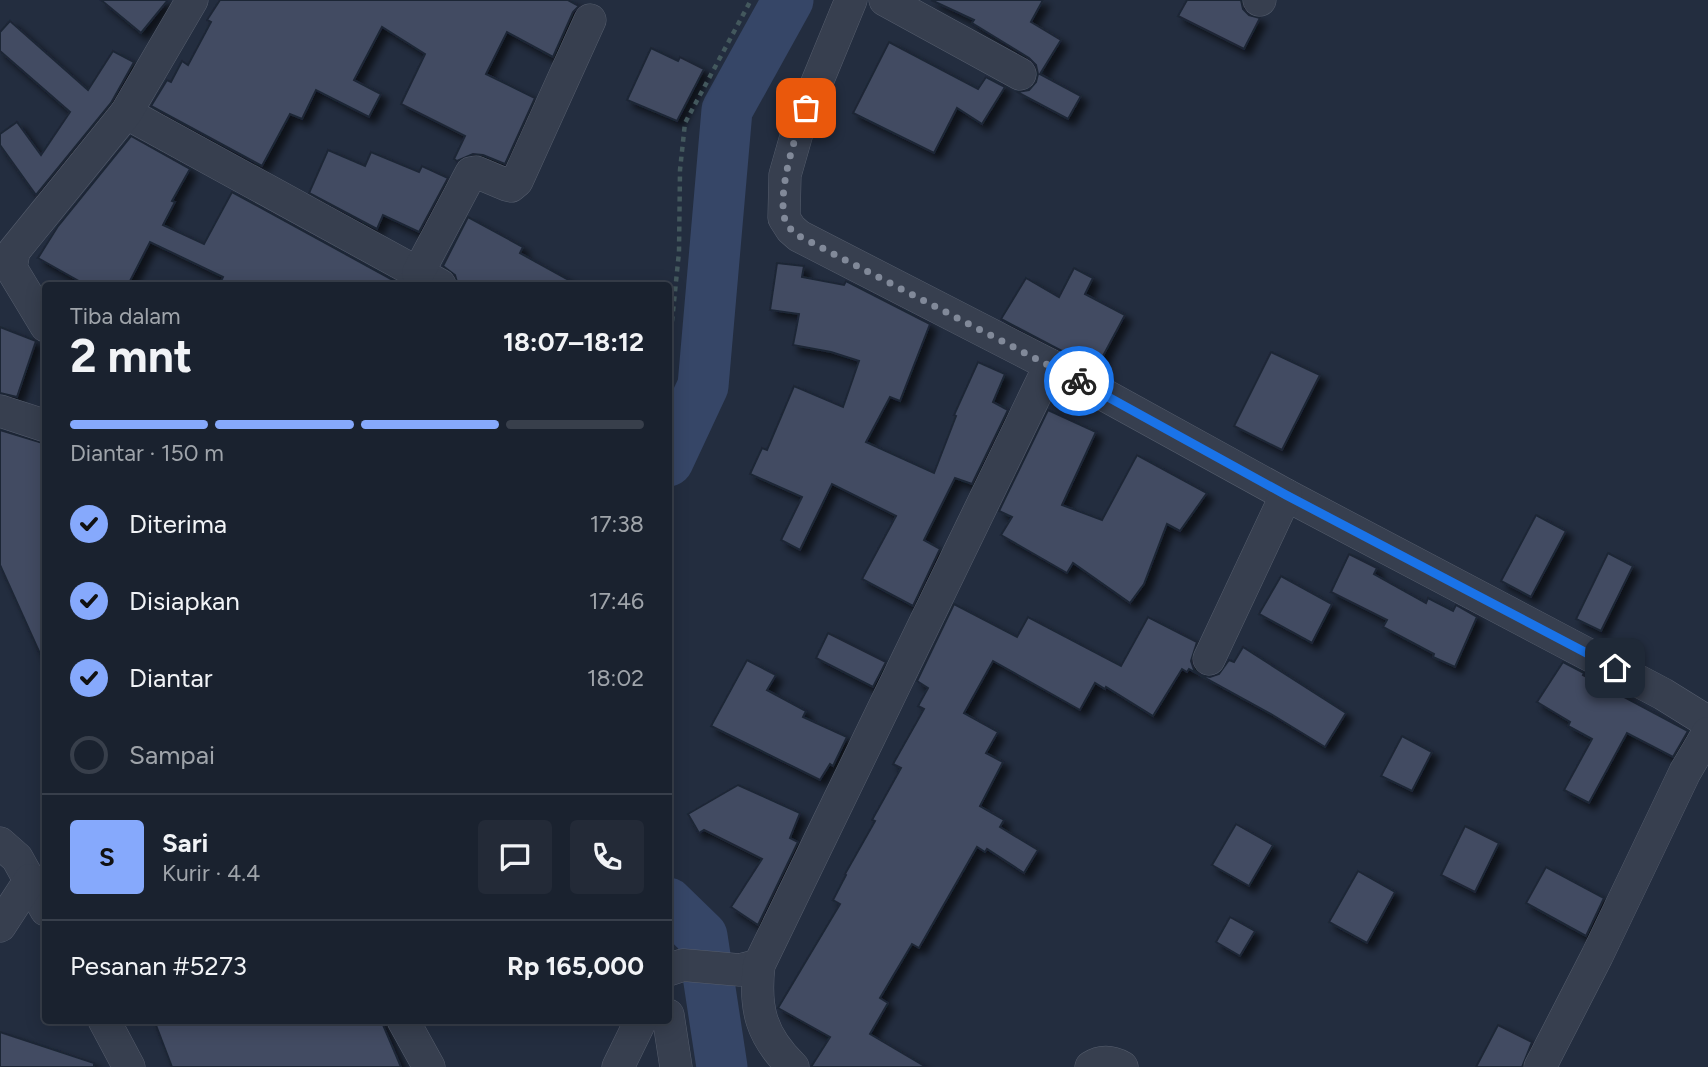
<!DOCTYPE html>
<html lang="id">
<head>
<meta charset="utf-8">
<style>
  :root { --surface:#1a222f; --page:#232a37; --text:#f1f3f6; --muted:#9fa4aa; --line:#383f4b; --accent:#86a9fc }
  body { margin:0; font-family:Figtree,sans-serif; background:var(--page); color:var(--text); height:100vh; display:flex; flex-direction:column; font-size:26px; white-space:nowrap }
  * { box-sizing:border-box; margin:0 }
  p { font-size:23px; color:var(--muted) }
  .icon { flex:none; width:38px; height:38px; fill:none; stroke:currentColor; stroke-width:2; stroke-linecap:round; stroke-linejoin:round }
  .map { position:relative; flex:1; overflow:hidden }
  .drawer { position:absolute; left:42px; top:282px; width:630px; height:742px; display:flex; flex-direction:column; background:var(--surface); border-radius:7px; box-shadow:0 4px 18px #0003,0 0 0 2px var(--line) }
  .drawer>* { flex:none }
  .pin { position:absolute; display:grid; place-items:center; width:60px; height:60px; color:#fff; margin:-30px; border-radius:14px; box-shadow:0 4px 10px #0006 }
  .courier { position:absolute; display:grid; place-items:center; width:70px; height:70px; margin:-35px; border:5px solid #1a73e8; border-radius:50%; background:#fff; color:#222; box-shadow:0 2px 9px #0007 }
  .headline em { font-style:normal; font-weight:700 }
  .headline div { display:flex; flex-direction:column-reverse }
  .headline { display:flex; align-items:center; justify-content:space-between; height:119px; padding:0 28px }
  h1 { font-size:46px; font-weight:700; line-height:52px }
  .bar { display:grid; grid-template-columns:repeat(4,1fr); gap:10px 7px; align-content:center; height:84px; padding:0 28px }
  .bar i { height:9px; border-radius:5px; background:var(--line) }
  .bar .on { background:var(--accent) }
  .bar p { grid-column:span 4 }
  .line { display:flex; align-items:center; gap:18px; padding:0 28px; border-top:2px solid var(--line) }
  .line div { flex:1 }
  .round { display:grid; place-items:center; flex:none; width:74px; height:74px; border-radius:7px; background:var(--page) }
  ol { padding:0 28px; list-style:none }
  li { display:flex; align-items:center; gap:21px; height:77px }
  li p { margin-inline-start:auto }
  li .icon { padding:7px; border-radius:50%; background:var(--accent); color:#111; stroke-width:4 }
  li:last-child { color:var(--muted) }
  li i { width:38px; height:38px; border:4px solid var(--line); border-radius:50% }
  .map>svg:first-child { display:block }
</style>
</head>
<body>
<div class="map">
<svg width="1708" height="1067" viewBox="0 0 1708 1067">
  <defs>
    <filter id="shadow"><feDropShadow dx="6" dy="6" stdDeviation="3.5" flood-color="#0009"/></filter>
  </defs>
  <rect width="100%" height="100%" fill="#232d3f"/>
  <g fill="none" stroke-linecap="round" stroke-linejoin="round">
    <g stroke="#364667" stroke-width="51">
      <path d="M 668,461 L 703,386 L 727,110 L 788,0"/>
      <path d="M 668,903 L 702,936 L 722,1067"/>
    </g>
  </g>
  <g fill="#424c62" stroke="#1e2636" stroke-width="2" filter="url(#shadow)">
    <path d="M 101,0 L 168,0 L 141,33 Z"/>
    <path d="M 220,0 L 568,0 L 579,6 L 573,12 L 553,57 L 507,32 L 486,74 L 535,98 L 505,164 L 483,155 L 473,154 L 457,161 L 454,159 L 465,136 L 401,104 L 425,54 L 382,27 L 354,80 L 381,94 L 369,117 L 316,90 L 302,119 L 290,114 L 262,166 L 151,106 L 167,80 L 171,82 L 182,61 L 188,65 L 211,22 L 207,20 Z"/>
    <path d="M 931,0 L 1043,0 L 1031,22 L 1061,40 L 1040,74 L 1081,96 L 1068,119 L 1017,92 L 1029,90 L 1036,82 L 1038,74 L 1036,65 L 1029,58 L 972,23 L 974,20 Z"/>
    <path d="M 1187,0 L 1241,0 L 1243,9 L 1249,15 L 1260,18 L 1244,49 L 1178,16 Z"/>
    <path d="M 10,21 L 88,90 L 113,51 L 134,62 L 111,103 L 36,195 L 0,145 L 0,134 L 17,122 L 41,155 L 70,112 L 0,51 L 0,32 Z"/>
    <path d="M 889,42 L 978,89 L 986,77 L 1005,87 L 982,124 L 957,108 L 934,153 L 853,113 Z"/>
    <path d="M 651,48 L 678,61 L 680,57 L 704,69 L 677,121 L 627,100 Z"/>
    <path d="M 131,136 L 190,169 L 172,201 L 175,202 L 163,225 L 204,244 L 232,192 L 402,285 L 219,285 L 223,277 L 150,242 L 128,285 L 86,285 L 38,258 L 58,226 Z"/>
    <path d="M 328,150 L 365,166 L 371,152 L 419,172 L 422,166 L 448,178 L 419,232 L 383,215 L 377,229 L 309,193 Z"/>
    <path d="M 468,217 L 523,247 L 520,253 L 578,285 L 458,285 L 455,275 L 443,266 Z"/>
    <path d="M 777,263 L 804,266 L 802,277 L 844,285 L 846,281 L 930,324 L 900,401 L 890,397 L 866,442 L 934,473 L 956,416 L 954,415 L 978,362 L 1005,374 L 993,402 L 1008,410 L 972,484 L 955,478 L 924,540 L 940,549 L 913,606 L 862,579 L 896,516 L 832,484 L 800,550 L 781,540 L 802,497 L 750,474 L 762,448 L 767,450 L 794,386 L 843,407 L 859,361 L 831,352 L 793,345 L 799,314 L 770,310 Z"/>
    <path d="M 1074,268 L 1093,278 L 1085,294 L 1125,315 L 1096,369 L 1001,319 L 1026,278 L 1059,297 Z"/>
    <path d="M 0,327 L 36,341 L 17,397 L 0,393 Z"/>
    <path d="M 1271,352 L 1320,375 L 1282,450 L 1234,426 Z"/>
    <path d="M 1048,410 L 1096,432 L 1062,505 L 1102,520 L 1137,455 L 1207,493 L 1180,531 L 1167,524 L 1144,584 L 1130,603 L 1073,563 L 1067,573 L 1001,535 L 1012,517 L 999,511 Z"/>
    <path d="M 0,430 L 46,444 L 46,667 L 0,565 Z"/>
    <path d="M 1536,515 L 1566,531 L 1531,597 L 1501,581 Z"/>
    <path d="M 1608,553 L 1633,566 L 1601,631 L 1576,619 Z"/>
    <path d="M 1349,554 L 1377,568 L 1374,574 L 1426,603 L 1428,598 L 1453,611 L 1456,605 L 1477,617 L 1455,667 L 1433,657 L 1434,654 L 1383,627 L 1387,620 L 1331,592 Z"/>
    <path d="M 1281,576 L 1332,604 L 1312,643 L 1259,614 Z"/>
    <path d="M 954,604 L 1017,637 L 1028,617 L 1121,666 L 1148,617 L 1197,642 L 1191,661 L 1194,670 L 1201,675 L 1210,677 L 1219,674 L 1229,660 L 1234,662 L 1243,647 L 1346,713 L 1325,747 L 1271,714 L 1189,669 L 1187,672 L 1182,669 L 1153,716 L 1106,687 L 1105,689 L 1095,683 L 1080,710 L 993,661 L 964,713 L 998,732 L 986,753 L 1003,762 L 980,806 L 1004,820 L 1000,827 L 1038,850 L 1024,873 L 987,849 L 985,852 L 977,847 L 919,948 L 912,944 L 880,998 L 888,1003 L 870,1034 L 926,1067 L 811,1067 L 830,1037 L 778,1008 L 840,904 L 833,900 L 846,875 L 845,874 L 875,821 L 872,820 L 901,768 L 893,764 L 924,709 L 918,706 L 928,688 L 917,681 Z"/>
    <path d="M 828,633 L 886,662 L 873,687 L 816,658 Z"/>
    <path d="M 747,660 L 776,675 L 767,690 L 806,711 L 803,717 L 847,737 L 833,766 L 830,764 L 820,780 L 711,726 Z"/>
    <path d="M 1563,662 L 1584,673 L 1583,675 L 1688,731 L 1673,757 L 1627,733 L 1589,803 L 1564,790 L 1592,739 L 1568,726 L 1570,722 L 1537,702 Z"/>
    <path d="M 1402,736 L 1432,752 L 1412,791 L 1381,776 Z"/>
    <path d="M 738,785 L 800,813 L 790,838 L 798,842 L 758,925 L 731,907 L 762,859 L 704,830 L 699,833 L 688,814 Z"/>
    <path d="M 1236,824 L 1273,845 L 1249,886 L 1212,865 Z"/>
    <path d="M 1465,826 L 1499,843 L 1475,892 L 1441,875 Z"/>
    <path d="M 1546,867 L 1604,898 L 1586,936 L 1526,903 Z"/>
    <path d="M 1358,871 L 1395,892 L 1367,943 L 1329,922 Z"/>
    <path d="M 1230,917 L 1255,931 L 1240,956 L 1216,942 Z"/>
    <path d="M 154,1020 L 381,1020 L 401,1067 L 172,1067 Z"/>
    <path d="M 1498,1025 L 1532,1042 L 1522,1067 L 1476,1067 Z"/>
    <path d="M 0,1032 L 94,1063 L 94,1067 L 0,1067 Z"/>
  </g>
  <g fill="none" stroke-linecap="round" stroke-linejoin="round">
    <g stroke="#555d6d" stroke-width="33">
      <g id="minor">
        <path d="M 851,0 L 799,126 L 785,175 L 784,218 L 791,229 L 799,236 L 1050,365 L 1286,495 L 1663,694 L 1708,722"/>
        <path d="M 885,0 L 1020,74"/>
        <path d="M 1259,0 L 1260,0"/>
        <path d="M 126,113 L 440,285"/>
        <path d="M 418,273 L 471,173 L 476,172 L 507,185 L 511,186 L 517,181 L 590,20"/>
        <path d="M 46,326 L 11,268 L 14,251 L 126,113 L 192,0"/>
        <path d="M 0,411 L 46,426"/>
        <path d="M 1209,659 L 1286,495"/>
        <path d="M 0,843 L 17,858 L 46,910"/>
        <path d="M 0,926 L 30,880"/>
        <path d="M 668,970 L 683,965 L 740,970 L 759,965"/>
        <path d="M 668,1015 L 676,1067"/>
        <path d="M 104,1020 L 129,1067"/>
        <path d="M 403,1020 L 429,1067"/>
        <path d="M 618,1067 L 641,1020"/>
        <path d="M 793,1067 C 761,1036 754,1009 759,965 L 1050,365"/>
        <path d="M 1091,1067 C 1102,1060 1111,1061 1122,1067"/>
        <path d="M 1540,1067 L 1597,956 L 1685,772 L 1708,733"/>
      </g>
    </g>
    <path stroke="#43585d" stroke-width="4.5" stroke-dasharray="5 5" stroke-linecap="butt" d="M 668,361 L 679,252 L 680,170 L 685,123 L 751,0"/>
    <use href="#minor" stroke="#373f4f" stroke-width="32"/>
  </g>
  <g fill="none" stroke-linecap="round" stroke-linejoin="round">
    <path stroke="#818999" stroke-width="7" stroke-dasharray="0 12.6" d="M 806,108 C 795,135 777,192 785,220 C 787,227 794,232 799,236 L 1079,381"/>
    <path stroke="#1a73e8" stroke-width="9" d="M 1079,381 L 1286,495 L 1615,668"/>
  </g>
</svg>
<div class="pin" style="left:806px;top:108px;background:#ea580c"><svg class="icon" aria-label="bag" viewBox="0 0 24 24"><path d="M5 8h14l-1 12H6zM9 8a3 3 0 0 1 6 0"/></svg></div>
<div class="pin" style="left:1615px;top:668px;background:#1f2937"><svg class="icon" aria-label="home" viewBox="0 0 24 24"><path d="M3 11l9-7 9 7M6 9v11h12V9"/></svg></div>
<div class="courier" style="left:1079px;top:381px"><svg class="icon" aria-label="bike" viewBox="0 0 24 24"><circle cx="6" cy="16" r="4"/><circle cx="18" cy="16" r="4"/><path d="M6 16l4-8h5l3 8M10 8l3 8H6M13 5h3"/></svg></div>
<section class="drawer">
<div class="headline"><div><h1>2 mnt</h1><p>Tiba dalam</p></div><em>18:07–18:12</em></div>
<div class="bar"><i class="on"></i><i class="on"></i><i class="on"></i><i></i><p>Diantar · 150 m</p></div>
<ol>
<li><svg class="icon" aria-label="check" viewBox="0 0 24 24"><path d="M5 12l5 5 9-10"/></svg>Diterima<p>17:38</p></li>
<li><svg class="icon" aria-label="check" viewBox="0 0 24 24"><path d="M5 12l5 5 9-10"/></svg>Disiapkan<p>17:46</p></li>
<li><svg class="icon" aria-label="check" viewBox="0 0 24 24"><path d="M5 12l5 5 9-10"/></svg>Diantar<p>18:02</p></li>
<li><i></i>Sampai</li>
</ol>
<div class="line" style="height:126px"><b class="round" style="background:var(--accent);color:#111">S</b><div><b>Sari</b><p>Kurir · 4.4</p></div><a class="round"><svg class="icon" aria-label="chat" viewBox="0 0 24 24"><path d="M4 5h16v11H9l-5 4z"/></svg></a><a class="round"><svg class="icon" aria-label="phone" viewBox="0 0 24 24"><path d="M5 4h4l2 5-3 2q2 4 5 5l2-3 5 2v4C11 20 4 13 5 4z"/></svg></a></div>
<div class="line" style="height:91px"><div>Pesanan #5273</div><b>Rp 165,000</b></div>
</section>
</div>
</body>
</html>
